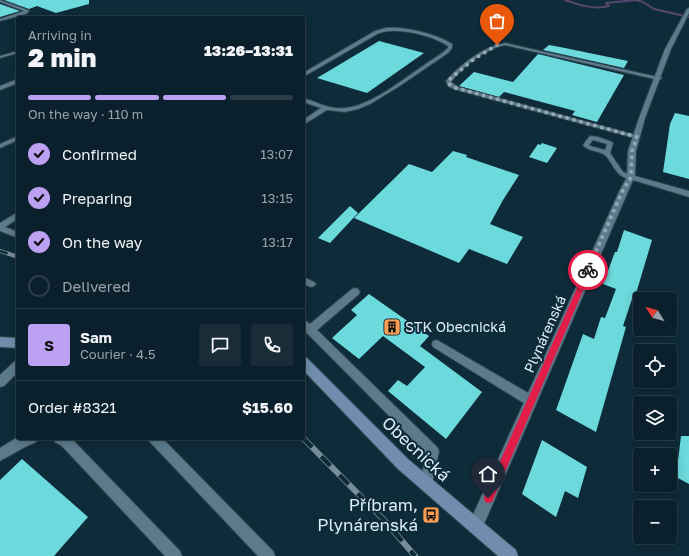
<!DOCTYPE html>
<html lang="en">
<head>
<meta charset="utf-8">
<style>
  :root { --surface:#0a202c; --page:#182d38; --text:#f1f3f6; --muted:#99a3a9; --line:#2a3e48; --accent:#bca0f2 }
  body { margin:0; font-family:"Golos Text",sans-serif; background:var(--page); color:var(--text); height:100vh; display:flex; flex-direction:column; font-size:15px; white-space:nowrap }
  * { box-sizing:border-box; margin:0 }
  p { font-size:13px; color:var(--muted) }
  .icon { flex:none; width:22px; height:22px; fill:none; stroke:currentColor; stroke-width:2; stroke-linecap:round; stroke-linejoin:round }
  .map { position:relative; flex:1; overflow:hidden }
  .sheet { position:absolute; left:16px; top:16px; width:289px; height:424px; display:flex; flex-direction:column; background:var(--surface); border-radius:4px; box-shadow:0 2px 10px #0003,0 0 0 1px var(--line) }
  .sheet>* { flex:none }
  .needle { width:26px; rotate:307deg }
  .fabs { position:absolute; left:633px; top:292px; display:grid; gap:8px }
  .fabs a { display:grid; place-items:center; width:44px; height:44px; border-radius:4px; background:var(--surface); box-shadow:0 2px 10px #0003,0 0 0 1px var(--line); font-size:20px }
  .pin { position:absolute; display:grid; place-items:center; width:34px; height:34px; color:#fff; margin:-41px -17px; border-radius:50% 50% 50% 0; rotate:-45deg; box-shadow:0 0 4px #0007 }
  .pin .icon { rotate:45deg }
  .courier { position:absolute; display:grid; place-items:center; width:40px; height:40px; margin:-20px; border:3px solid #e11d48; border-radius:50%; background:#fff; color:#222; box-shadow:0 1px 5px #0007 }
  .overview em { font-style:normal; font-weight:800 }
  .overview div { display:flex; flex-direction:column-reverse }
  .overview { display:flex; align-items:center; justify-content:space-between; height:68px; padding:0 12px }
  h1 { font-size:26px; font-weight:800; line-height:30px }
  .bar { display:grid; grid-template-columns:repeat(4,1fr); gap:6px 4px; align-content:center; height:48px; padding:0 12px }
  .bar i { height:5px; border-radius:3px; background:var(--line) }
  .bar .active { background:var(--accent) }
  .bar p { grid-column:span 4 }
  .line { display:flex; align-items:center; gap:10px; padding:0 12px; border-top:1px solid var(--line) }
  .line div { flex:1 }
  .round { display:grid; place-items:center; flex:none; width:42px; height:42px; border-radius:4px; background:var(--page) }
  ol { padding:0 12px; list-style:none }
  li { display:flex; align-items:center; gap:12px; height:44px }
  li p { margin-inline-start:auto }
  li .icon { padding:4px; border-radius:50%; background:var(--accent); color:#111; stroke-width:4 }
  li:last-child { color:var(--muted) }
  li i { width:22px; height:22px; border:2px solid var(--line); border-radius:50% }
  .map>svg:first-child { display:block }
</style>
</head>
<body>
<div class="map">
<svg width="689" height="556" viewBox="0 0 689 556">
  <rect width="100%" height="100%" fill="#0e2b3a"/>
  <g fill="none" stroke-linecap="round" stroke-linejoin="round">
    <path stroke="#56476f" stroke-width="2" d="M 565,0 C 579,5 594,10 609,6 L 606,3 L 636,0 L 643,2 L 654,9 L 689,17"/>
  </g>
  <g fill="#6cd9dc">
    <path d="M 4,0 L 89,0 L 89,4 L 56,13 L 37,6 L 29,9 Z"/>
    <path d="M 0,4 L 20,11 L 0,17 Z"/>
    <path d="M 379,41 L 424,53 L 367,93 L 317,78 Z"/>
    <path d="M 549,45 L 560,47 L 628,61 L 624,68 L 543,50 Z"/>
    <path d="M 538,54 L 624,75 L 597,122 L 572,115 L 575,111 L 504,92 L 499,97 L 459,86 L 474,72 L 513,82 Z"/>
    <path d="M 675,113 L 689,116 L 689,179 L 663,172 L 670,124 Z"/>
    <path d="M 542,143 L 557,148 L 547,163 L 529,157 L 538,144 L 540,145 Z"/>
    <path d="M 453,151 L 467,155 L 466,157 L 519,175 L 503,200 L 490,224 L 523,237 L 507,264 L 469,249 L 459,263 L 354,218 L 409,164 L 432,172 Z"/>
    <path d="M 350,206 L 358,213 L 330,243 L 318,238 Z"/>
    <path d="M 624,230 L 652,240 L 635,297 L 633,296 L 623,326 L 626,327 L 596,432 L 556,410 L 583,334 L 594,339 L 601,317 L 605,318 L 616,289 L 603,284 L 615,252 L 617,252 Z"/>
    <path d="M 369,294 L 429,336 L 420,346 L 482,392 L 446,439 L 388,391 L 398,380 L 407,386 L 425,367 L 383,336 L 359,359 L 332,338 L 357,315 L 351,310 Z"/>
    <path d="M 681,436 L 689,436 L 689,484 L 676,477 Z"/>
    <path d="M 542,440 L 587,467 L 578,498 L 565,491 L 556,517 L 522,494 Z"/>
    <path d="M 22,459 L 88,517 L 54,556 L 0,556 L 0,480 Z"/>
  </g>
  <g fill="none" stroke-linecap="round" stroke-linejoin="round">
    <g stroke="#31434d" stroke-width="2">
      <g id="lane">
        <path d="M 0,0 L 28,10 L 29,11 L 26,14 L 0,21 L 0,19 L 24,11 L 0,2 Z"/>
        <path d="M 386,28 C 404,26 437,34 452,44 L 452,48 L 448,53 L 398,87 L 370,104 L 358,109 L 345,112 L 327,110 L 303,125 L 303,120 L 321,108 L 303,102 L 303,98 C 317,102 330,110 345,108 C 371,106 402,80 423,66 C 431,60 441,55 448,48 L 448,46 C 432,35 397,27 379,33 L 303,77 L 303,73 L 375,31 Z"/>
        <path d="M 505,43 L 662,78 L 659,80 L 505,45 C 485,49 463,66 451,82 L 458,87 L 639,136 L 639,138 L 635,138 L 454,89 L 448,86 L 446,81 C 461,64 483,47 505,43 Z"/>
        <path d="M 18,51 L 18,53 L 0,58 L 0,56 Z"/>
        <path d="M 18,79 L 18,83 L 0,90 L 0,86 Z"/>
        <path d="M 18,136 L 18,140 L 0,148 L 0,144 Z"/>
        <path d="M 591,136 L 598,137 L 612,142 L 613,143 L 610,153 L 623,172 L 633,176 L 633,178 C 618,181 614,165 606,156 C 600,150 588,152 583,145 L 589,137 ZM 593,140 L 607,144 L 605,150 L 590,146 L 589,145 Z"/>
        <path d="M 18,212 L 18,219 L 0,230 L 0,223 Z"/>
        <path d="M 303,277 L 314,282 L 316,284 L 314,286 L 311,287 L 303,284 Z"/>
        <path d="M 355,288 L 358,289 L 360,292 L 358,295 L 317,330 L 437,447 L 439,451 L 432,484 L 431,489 L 426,490 L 421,489 L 420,484 L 426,453 L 303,329 L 303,319 L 310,324 L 352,289 Z"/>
        <path d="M 437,340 L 535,397 L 537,401 L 535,405 L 531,406 L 527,405 L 433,347 L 432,344 L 433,341 Z"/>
        <path d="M 18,360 L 18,372 L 4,386 L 0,387 L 0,375 L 14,362 Z"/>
        <path d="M 18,437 L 38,438 L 36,442 L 25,447 L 0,461 L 0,448 Z"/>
        <path d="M 53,438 L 71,438 L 180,551 L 182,556 L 165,556 L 62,446 L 55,442 Z"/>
        <path d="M 148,438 L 162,438 L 273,551 L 275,556 L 258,556 L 150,442 Z"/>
      </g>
    </g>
    <g stroke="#31434d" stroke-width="2">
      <g id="street">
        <path d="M 689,8 L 689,13 L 671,49 L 645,118 L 636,151 L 635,176 L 689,191 L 689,197 L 633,180 L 481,531 L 476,534 L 471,531 L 468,526 L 619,192 L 627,177 L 628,151 L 639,118 L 665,49 L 687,9 Z"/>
        <path d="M 0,225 L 18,232 L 18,238 L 0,231 Z"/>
      </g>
    </g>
    <g stroke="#31434d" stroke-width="2">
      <g id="secondary">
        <path d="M 0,337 L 18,338 L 18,348 L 0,347 Z"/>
        <path d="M 303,357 L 307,358 L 408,459 L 516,550 L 518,556 L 498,556 L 398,469 L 303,370 Z"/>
      </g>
    </g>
    <use href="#lane" fill="#5b7a8b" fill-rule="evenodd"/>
    <use href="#street" fill="#5b7a8b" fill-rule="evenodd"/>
    <use href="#secondary" fill="#708dad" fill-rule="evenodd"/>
    <g stroke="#778d99" stroke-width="4">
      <path id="rail-far1" d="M 0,251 L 18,257"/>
    </g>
    <g stroke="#778d99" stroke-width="6">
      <path id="rail" d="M 303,438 L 384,520 L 415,556"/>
    </g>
    <use href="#rail-far1" stroke="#0e2b3a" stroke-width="2.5" stroke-dasharray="8" stroke-linecap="butt"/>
    <use href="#rail" stroke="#0e2b3a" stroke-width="4.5" stroke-dasharray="13" stroke-linecap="butt"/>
  </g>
  <path fill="#e11d48" d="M 586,268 L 588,268 L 592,270 L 492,502 L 488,503 L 485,502 L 484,498 L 485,495 Z"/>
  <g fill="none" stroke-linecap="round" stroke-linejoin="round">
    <path stroke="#95aab6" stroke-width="4" stroke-dasharray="0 7.2" d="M 497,45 L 474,59 L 450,79 L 448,82 L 450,85 L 456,88 L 637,137 L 632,151 L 631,177 L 622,192 L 588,270"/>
  </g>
  <defs>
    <g id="building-square" transform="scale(0.9)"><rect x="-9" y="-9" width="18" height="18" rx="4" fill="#fb9e50" stroke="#0e2b3a"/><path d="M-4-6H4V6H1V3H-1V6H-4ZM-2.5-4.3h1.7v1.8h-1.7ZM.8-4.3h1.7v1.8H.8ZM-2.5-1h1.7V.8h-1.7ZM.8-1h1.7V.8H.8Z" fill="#111"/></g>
    <g id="bus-square" transform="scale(0.9)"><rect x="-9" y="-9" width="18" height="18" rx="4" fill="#fb9e50" stroke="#0e2b3a"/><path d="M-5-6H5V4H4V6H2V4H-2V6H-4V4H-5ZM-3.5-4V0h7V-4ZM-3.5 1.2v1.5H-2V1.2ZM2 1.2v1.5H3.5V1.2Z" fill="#111"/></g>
  </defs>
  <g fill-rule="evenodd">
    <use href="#building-square" x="392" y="327"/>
    <use href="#bus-square" x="431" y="515"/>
  </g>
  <g text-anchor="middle" stroke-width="4" stroke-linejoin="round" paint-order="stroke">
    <g font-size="14" fill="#deeef8" stroke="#0e2b3a" text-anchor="start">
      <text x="405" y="332">STK Obecnická</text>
    </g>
    <g font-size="14" fill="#deeef8" stroke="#0e2b3a">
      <text transform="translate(545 334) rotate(-66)" y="5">Plynárenská</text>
    </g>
    <g font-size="17" fill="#deeef8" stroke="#0e2b3a">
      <text transform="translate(416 449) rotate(43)" y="6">Obecnická</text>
    </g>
    <g font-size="17" fill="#deeef8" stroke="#0e2b3a" text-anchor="end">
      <text x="418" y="511">Příbram,<tspan x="418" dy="20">Plynárenská</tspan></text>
    </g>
  </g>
</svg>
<div class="fabs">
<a><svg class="needle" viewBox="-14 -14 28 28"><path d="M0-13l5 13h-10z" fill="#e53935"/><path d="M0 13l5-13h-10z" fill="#99a3a9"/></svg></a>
<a><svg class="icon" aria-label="locate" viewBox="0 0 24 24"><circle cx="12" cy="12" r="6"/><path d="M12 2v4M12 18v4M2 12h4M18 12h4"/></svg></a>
<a><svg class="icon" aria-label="layers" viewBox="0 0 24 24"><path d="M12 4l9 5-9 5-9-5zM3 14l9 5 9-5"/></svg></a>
<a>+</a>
<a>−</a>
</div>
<div class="pin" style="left:497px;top:45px;background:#ea580c"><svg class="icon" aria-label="bag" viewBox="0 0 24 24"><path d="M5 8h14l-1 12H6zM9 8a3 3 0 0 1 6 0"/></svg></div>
<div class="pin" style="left:488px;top:498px;background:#1f2937"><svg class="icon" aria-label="home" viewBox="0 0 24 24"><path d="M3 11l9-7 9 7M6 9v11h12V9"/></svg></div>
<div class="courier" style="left:588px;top:270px"><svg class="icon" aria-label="bike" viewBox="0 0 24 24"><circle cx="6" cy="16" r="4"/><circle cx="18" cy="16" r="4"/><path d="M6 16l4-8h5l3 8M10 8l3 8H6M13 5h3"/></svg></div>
<section class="sheet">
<div class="overview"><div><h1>2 min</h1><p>Arriving in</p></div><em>13:26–13:31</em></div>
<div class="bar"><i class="active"></i><i class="active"></i><i class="active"></i><i></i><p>On the way · 110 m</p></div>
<ol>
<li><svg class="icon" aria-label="check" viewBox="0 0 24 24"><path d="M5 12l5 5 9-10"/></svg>Confirmed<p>13:07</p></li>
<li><svg class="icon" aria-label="check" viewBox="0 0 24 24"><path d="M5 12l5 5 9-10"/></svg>Preparing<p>13:15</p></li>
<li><svg class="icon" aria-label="check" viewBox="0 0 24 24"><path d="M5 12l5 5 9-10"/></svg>On the way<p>13:17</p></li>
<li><i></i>Delivered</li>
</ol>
<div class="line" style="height:72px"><b class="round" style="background:var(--accent);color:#111">S</b><div><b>Sam</b><p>Courier · 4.5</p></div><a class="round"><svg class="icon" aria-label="chat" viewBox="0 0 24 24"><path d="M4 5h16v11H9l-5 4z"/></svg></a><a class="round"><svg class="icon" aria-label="phone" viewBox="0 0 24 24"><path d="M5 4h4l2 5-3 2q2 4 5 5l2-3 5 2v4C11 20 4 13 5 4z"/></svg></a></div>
<div class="line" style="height:52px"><div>Order #8321</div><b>$15.60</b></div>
</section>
</div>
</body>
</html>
